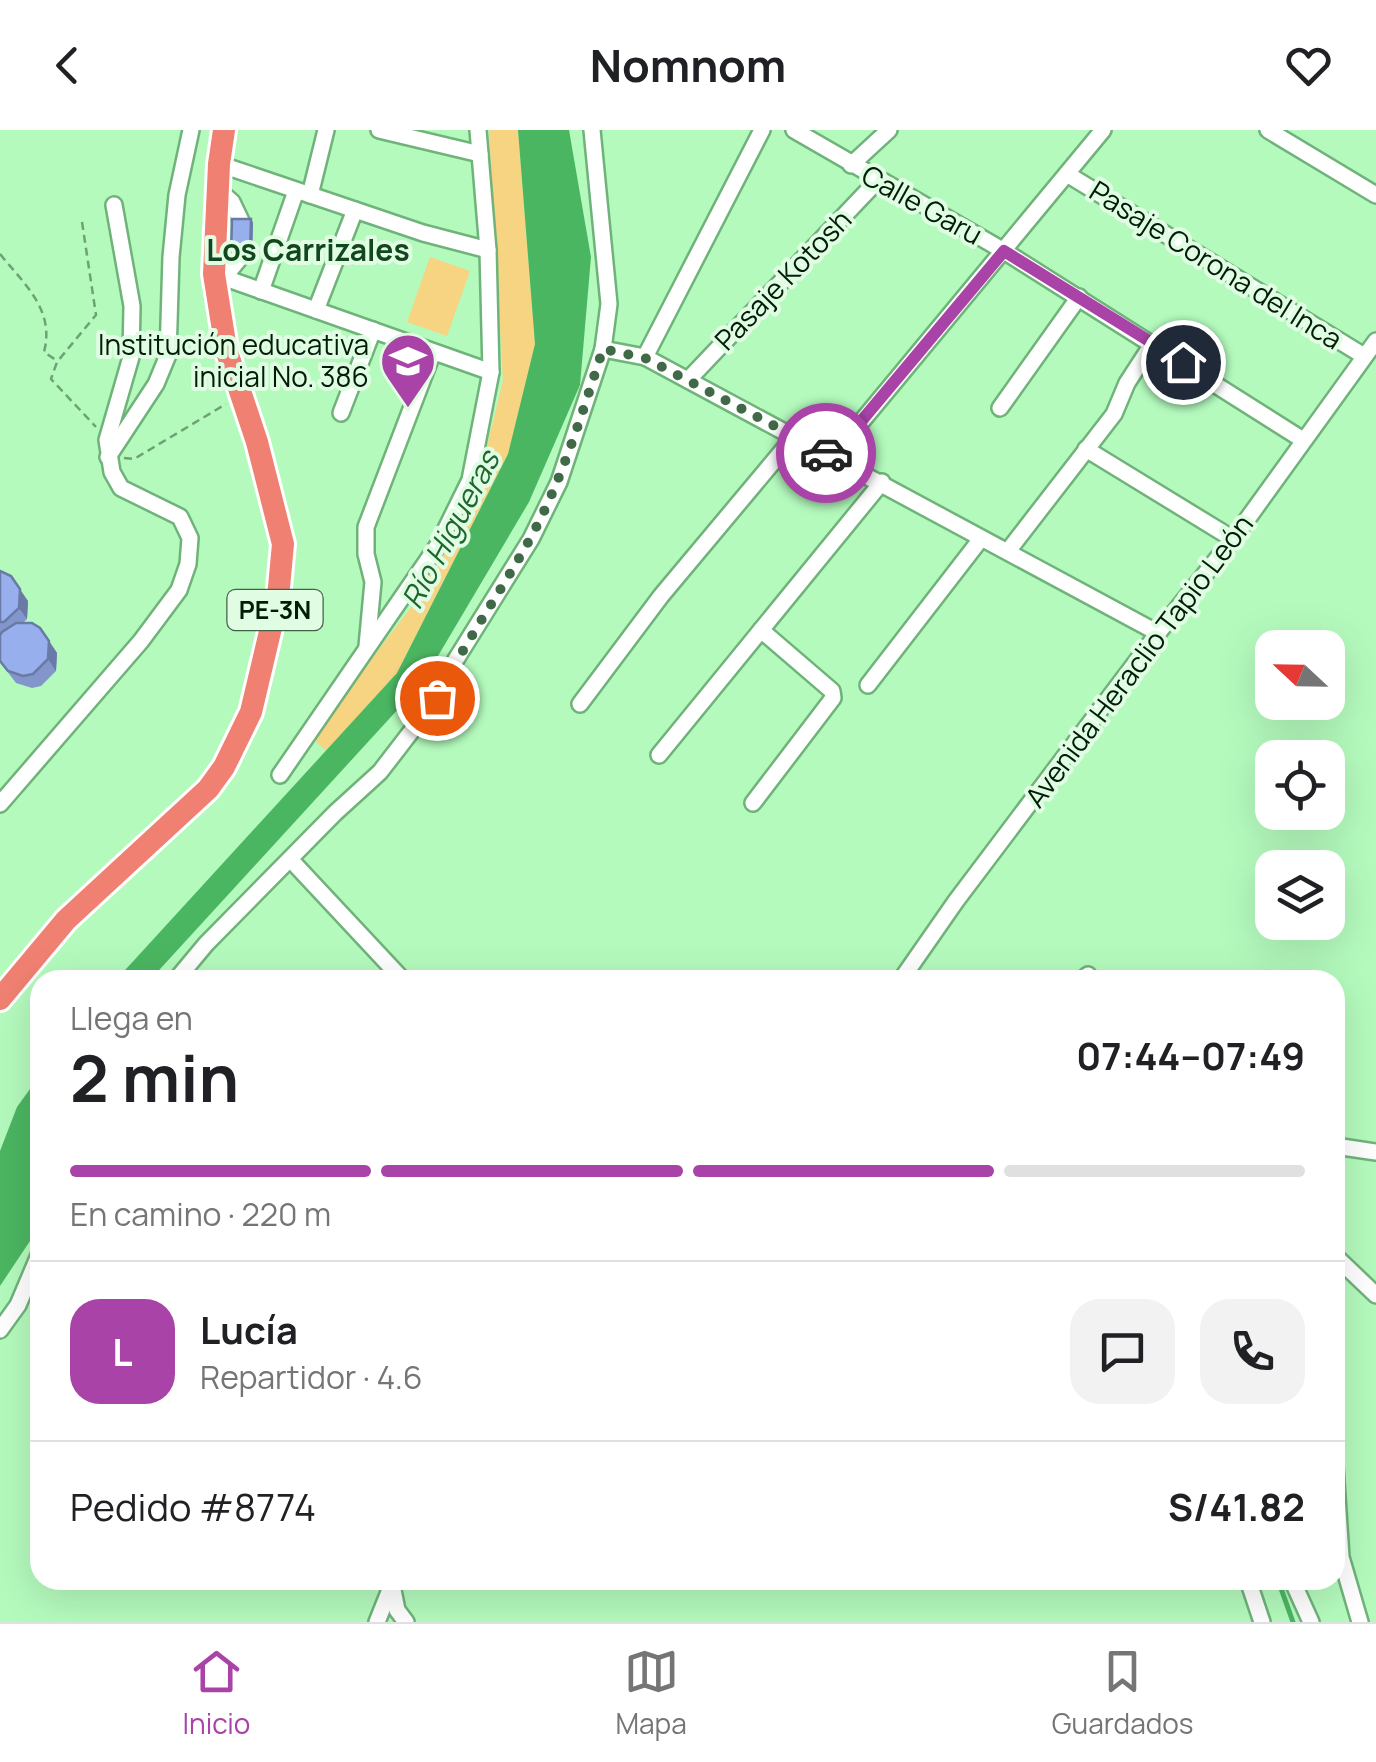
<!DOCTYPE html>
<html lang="es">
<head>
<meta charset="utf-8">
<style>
  :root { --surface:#fff; --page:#f2f2f2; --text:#202124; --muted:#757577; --line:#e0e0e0; --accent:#a943a7 }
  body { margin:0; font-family:Manrope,sans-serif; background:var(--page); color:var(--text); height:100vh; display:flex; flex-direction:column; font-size:38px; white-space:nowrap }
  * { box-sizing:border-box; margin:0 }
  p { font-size:32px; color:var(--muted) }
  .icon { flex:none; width:55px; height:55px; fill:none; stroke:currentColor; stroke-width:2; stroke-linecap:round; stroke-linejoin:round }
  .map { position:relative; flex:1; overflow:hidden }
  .drawer { position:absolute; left:30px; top:840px; width:1315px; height:620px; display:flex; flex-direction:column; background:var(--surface); border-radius:30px; box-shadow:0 10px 40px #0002 }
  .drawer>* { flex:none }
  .needle { width:65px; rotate:292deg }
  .tools { position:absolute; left:1255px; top:500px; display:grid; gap:20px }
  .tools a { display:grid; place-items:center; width:90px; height:90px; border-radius:20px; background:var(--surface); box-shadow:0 10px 40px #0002; font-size:50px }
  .pin { position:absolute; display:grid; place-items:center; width:85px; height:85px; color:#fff; margin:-42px; border:5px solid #fff; border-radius:50%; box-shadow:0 2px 10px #0007 }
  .courier { position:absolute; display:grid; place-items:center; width:100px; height:100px; margin:-50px; border:8px solid #a943a7; border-radius:50%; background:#fff; color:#222; box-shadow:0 2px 12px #0007 }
  .summary em { font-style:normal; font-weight:700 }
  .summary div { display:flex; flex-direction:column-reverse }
  .summary { display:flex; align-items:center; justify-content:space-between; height:170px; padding:0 40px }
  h1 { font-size:65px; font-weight:700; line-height:75px }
  .bar { display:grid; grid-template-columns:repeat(4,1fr); gap:15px 10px; align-content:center; height:120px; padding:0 40px }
  .bar i { height:12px; border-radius:8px; background:var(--line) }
  .bar .on { background:var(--accent) }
  .bar p { grid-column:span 4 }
  .line { display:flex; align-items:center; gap:25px; padding:0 40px; border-top:2px solid var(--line) }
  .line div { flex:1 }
  .round { display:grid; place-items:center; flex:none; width:105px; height:105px; border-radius:30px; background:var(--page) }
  header { display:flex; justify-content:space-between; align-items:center; height:130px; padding:0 40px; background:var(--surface); font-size:45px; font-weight:700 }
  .tabs { display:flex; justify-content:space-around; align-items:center; height:140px; border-top:2px solid var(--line); background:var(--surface); font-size:28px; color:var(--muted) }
  .tabs a { display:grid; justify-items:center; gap:5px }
  .tabs .on { color:var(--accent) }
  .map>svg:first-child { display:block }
</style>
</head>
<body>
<header><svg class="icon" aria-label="back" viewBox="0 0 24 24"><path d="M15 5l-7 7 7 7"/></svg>Nomnom<svg class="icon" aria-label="heart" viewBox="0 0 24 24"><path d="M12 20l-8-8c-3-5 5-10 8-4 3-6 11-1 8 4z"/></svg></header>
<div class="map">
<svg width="1376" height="1492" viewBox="0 0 1376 1492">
  <rect width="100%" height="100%" fill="#b4fabd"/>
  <g fill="#f6d481">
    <path d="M 489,0 L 518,0 L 535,214 L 508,324 L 397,543 L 326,621 L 311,607 L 419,467 L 481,341 L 503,250 Z"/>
    <path d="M 430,127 L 470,141 L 447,206 L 407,192 Z"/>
  </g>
  <g fill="#4bb662">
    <path d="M 518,0 L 569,0 L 591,127 L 580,255 L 529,372 L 422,553 L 150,850 L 116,850 L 397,543 L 508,324 L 535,214 Z"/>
    <path d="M 40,945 L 40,1096 L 0,1156 L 0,1021 L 17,977 Z"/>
  </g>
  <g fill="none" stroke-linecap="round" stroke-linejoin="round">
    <path stroke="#4bb662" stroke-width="5" d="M 1278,1450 L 1293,1492"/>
    <g stroke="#6fb37a" stroke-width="20">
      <g id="minor">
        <path d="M 379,0 L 480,24"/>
        <path d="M 794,0 L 1004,121 L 1303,310"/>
        <path d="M 1268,0 L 1376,65"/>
        <path d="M 219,34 L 423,103 L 488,120"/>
        <path d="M 851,35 L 889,0"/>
        <path d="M 1067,44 L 1364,226"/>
        <path d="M 217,59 L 232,72 L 242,93"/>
        <path d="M 310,65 L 326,0"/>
        <path d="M 214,144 L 491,242"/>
        <path d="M 214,144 L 231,139 L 240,128"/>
        <path d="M 261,161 L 296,61"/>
        <path d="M 316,180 L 355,80"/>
        <path d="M 603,219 L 645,227 L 1158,503"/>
        <path d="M 645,227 L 762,0"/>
        <path d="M 688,250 L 878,50"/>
        <path d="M 1000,278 L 1079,167"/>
        <path d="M 341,283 L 373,200"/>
        <path d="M 1086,319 L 1233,409"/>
        <path d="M 833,326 L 1103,0"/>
        <path d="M 108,327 L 156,254 L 168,225 L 171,127 L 177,65 L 191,0"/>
        <path d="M 1008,421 L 1114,284 L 1127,253 L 1153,213"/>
        <path d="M 367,516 L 373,452 L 366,424 L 366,397 L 433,222"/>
        <path d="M 868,555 L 980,410"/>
        <path d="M 580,574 L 661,466 L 794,307"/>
        <path d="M 659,625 L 882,352"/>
        <path d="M 280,645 L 438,415 L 470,350 L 491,242 L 488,120 L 478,0"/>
        <path d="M 753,673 L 833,568 L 832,561 L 761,500"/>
        <path d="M 0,674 L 141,511 L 179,460 L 188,434 L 190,408 L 180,387 L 121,358 L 112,342 L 107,310 L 131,227 L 132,176 L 114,75"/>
        <path d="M 290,729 L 403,850"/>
        <path d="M 176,850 L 206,814 L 335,683 L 380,642 L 437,568 L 455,531 L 531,409 L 559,352 L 603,219 L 609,174 L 592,0"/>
        <path d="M 901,850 L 956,771 L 1158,503 L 1233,409 L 1376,211"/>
        <path d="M 1082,850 L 1088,845"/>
        <path d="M 1335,1016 L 1376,1022"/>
        <path d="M 1335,1126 L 1376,1165"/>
        <path d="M 0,1200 L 18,1175 L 40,1123"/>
        <path d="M 1335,1336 L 1341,1427 L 1360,1492"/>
        <path d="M 391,1450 L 397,1480 L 406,1492"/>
        <path d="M 1248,1450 L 1262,1492"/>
        <path d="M 1292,1450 L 1311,1492"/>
        <path d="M 377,1492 L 391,1457"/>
      </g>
    </g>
    <g stroke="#fff" stroke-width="28">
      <path id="highway" d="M 0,869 L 66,790 L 208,659 L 224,637 L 251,582 L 278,468 L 283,414 L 257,312 L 226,219 L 214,144 L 219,34 L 224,0"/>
    </g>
    <g stroke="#6da274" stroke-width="2.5" stroke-dasharray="8 5" stroke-linecap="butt">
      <path d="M 82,92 L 96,185 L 57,232 L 51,249 L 96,297"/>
      <path d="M 0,124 C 25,155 55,180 44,222 L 56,230"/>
      <path d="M 124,328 L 134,329 L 226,274"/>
    </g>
    <use href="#minor" stroke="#fff" stroke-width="15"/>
    <use href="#highway" stroke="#f08072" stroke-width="22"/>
  </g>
  <g fill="#8396cc">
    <path d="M 251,89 L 253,93 L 252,128 L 234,128 L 231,124 Z"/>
    <path d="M 0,441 L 28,471 L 27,489 L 23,493 L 40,498 L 57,523 L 56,541 L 41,556 L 32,558 L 16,553 L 0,532 Z"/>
  </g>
  <g fill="#6a7aa6">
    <path d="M 251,89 L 253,93 L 252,128 L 250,124 Z"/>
    <path d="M 11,446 L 28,471 L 27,489 L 19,478 Z"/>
    <path d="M 49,511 L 57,523 L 56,541 L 48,529 Z"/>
  </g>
  <g fill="#98afed" stroke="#6a7aa6" stroke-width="2.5">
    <path d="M 232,89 L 251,89 L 250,124 L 231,124 Z"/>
    <path d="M 0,441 L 11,446 L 20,459 L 19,478 L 4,492 L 0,492 Z"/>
    <path d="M 16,493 L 32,493 L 40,498 L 49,511 L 48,529 L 33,544 L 23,546 L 8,541 L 0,531 L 0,505 L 2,502 Z"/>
  </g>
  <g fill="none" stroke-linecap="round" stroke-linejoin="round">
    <path stroke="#406a47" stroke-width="10" stroke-dasharray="0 18" d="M 437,568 C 465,512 501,462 531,407 C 563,348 582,283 603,219 L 645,228 L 826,323"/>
    <path stroke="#a943a7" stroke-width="12" d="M 826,323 L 832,326 L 1004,121 L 1183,232"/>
  </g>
  <defs>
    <g id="school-pin" transform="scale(2.875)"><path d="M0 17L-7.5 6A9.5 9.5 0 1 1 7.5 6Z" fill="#a943a7" stroke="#e0fce3"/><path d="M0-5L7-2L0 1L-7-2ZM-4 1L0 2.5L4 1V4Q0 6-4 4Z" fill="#fff"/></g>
  </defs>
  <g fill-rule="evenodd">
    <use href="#school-pin" x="408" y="231"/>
  </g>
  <g text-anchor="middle" stroke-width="8" stroke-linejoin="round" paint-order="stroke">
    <rect fill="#e0fce3" stroke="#456049" stroke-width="2.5" x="227.5" y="460" width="95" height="40" rx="8"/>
    <g font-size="25" font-weight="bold" fill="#021d07">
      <text x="275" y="489">PE-3N</text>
    </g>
    <g font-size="28" fill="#021d07" stroke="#e0fce3">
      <text transform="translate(922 75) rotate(29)" y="10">Calle Garu</text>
      <text transform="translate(1216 135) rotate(32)" y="10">Pasaje Corona del Inca</text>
      <text transform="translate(783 150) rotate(-46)" y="10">Pasaje Kotosh</text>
      <text transform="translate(1139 531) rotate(-53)" y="10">Avenida Heraclio Tapio León</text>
    </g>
    <g font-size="28" fill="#021d07" stroke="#e0fce3" text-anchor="end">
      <text x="369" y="225">Institución educativa<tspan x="369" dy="32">inicial No. 386</tspan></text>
    </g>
    <g font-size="30" font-weight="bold" fill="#11461f" stroke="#e0fce3">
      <text x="308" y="131">Los Carrizales</text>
    </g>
    <g font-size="30" font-style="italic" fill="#1e662f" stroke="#e0fce3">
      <text transform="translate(451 400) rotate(-62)" y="10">Río Higueras</text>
    </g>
  </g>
</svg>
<div class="tools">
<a><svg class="needle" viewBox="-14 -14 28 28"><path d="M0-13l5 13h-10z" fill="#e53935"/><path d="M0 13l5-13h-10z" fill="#757577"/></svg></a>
<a><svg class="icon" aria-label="locate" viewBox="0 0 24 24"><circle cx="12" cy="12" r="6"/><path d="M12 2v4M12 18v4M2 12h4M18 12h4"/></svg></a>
<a><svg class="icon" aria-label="layers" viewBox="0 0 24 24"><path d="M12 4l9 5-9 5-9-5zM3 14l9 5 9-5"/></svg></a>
</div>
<div class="pin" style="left:437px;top:568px;background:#ea580c"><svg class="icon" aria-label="bag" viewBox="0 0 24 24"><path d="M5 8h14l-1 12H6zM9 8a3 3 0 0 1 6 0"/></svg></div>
<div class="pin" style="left:1183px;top:232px;background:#1f2937"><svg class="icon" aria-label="home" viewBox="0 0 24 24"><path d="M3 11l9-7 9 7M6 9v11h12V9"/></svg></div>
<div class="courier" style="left:826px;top:323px"><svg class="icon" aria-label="car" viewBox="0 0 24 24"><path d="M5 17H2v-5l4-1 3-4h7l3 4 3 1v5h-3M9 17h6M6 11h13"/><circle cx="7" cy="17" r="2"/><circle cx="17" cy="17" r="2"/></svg></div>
<section class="drawer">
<div class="summary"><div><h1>2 min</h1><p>Llega en</p></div><em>07:44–07:49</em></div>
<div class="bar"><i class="on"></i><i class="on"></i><i class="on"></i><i></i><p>En camino · 220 m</p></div>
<div class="line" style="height:180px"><b class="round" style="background:var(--accent);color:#fff">L</b><div><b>Lucía</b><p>Repartidor · 4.6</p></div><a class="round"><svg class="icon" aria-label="chat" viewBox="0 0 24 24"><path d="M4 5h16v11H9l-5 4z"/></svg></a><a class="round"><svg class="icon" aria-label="phone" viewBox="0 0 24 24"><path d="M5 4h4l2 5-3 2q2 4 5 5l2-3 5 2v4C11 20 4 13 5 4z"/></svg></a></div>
<div class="line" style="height:130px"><div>Pedido #8774</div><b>S/41.82</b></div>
</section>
</div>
<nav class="tabs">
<a class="on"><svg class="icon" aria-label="home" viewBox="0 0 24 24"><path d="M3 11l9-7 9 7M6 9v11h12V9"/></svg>Inicio</a>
<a><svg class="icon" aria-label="map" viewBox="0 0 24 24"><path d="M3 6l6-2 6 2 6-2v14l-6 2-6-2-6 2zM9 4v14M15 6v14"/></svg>Mapa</a>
<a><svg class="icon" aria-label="saved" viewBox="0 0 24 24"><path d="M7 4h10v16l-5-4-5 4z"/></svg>Guardados</a>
</nav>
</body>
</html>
